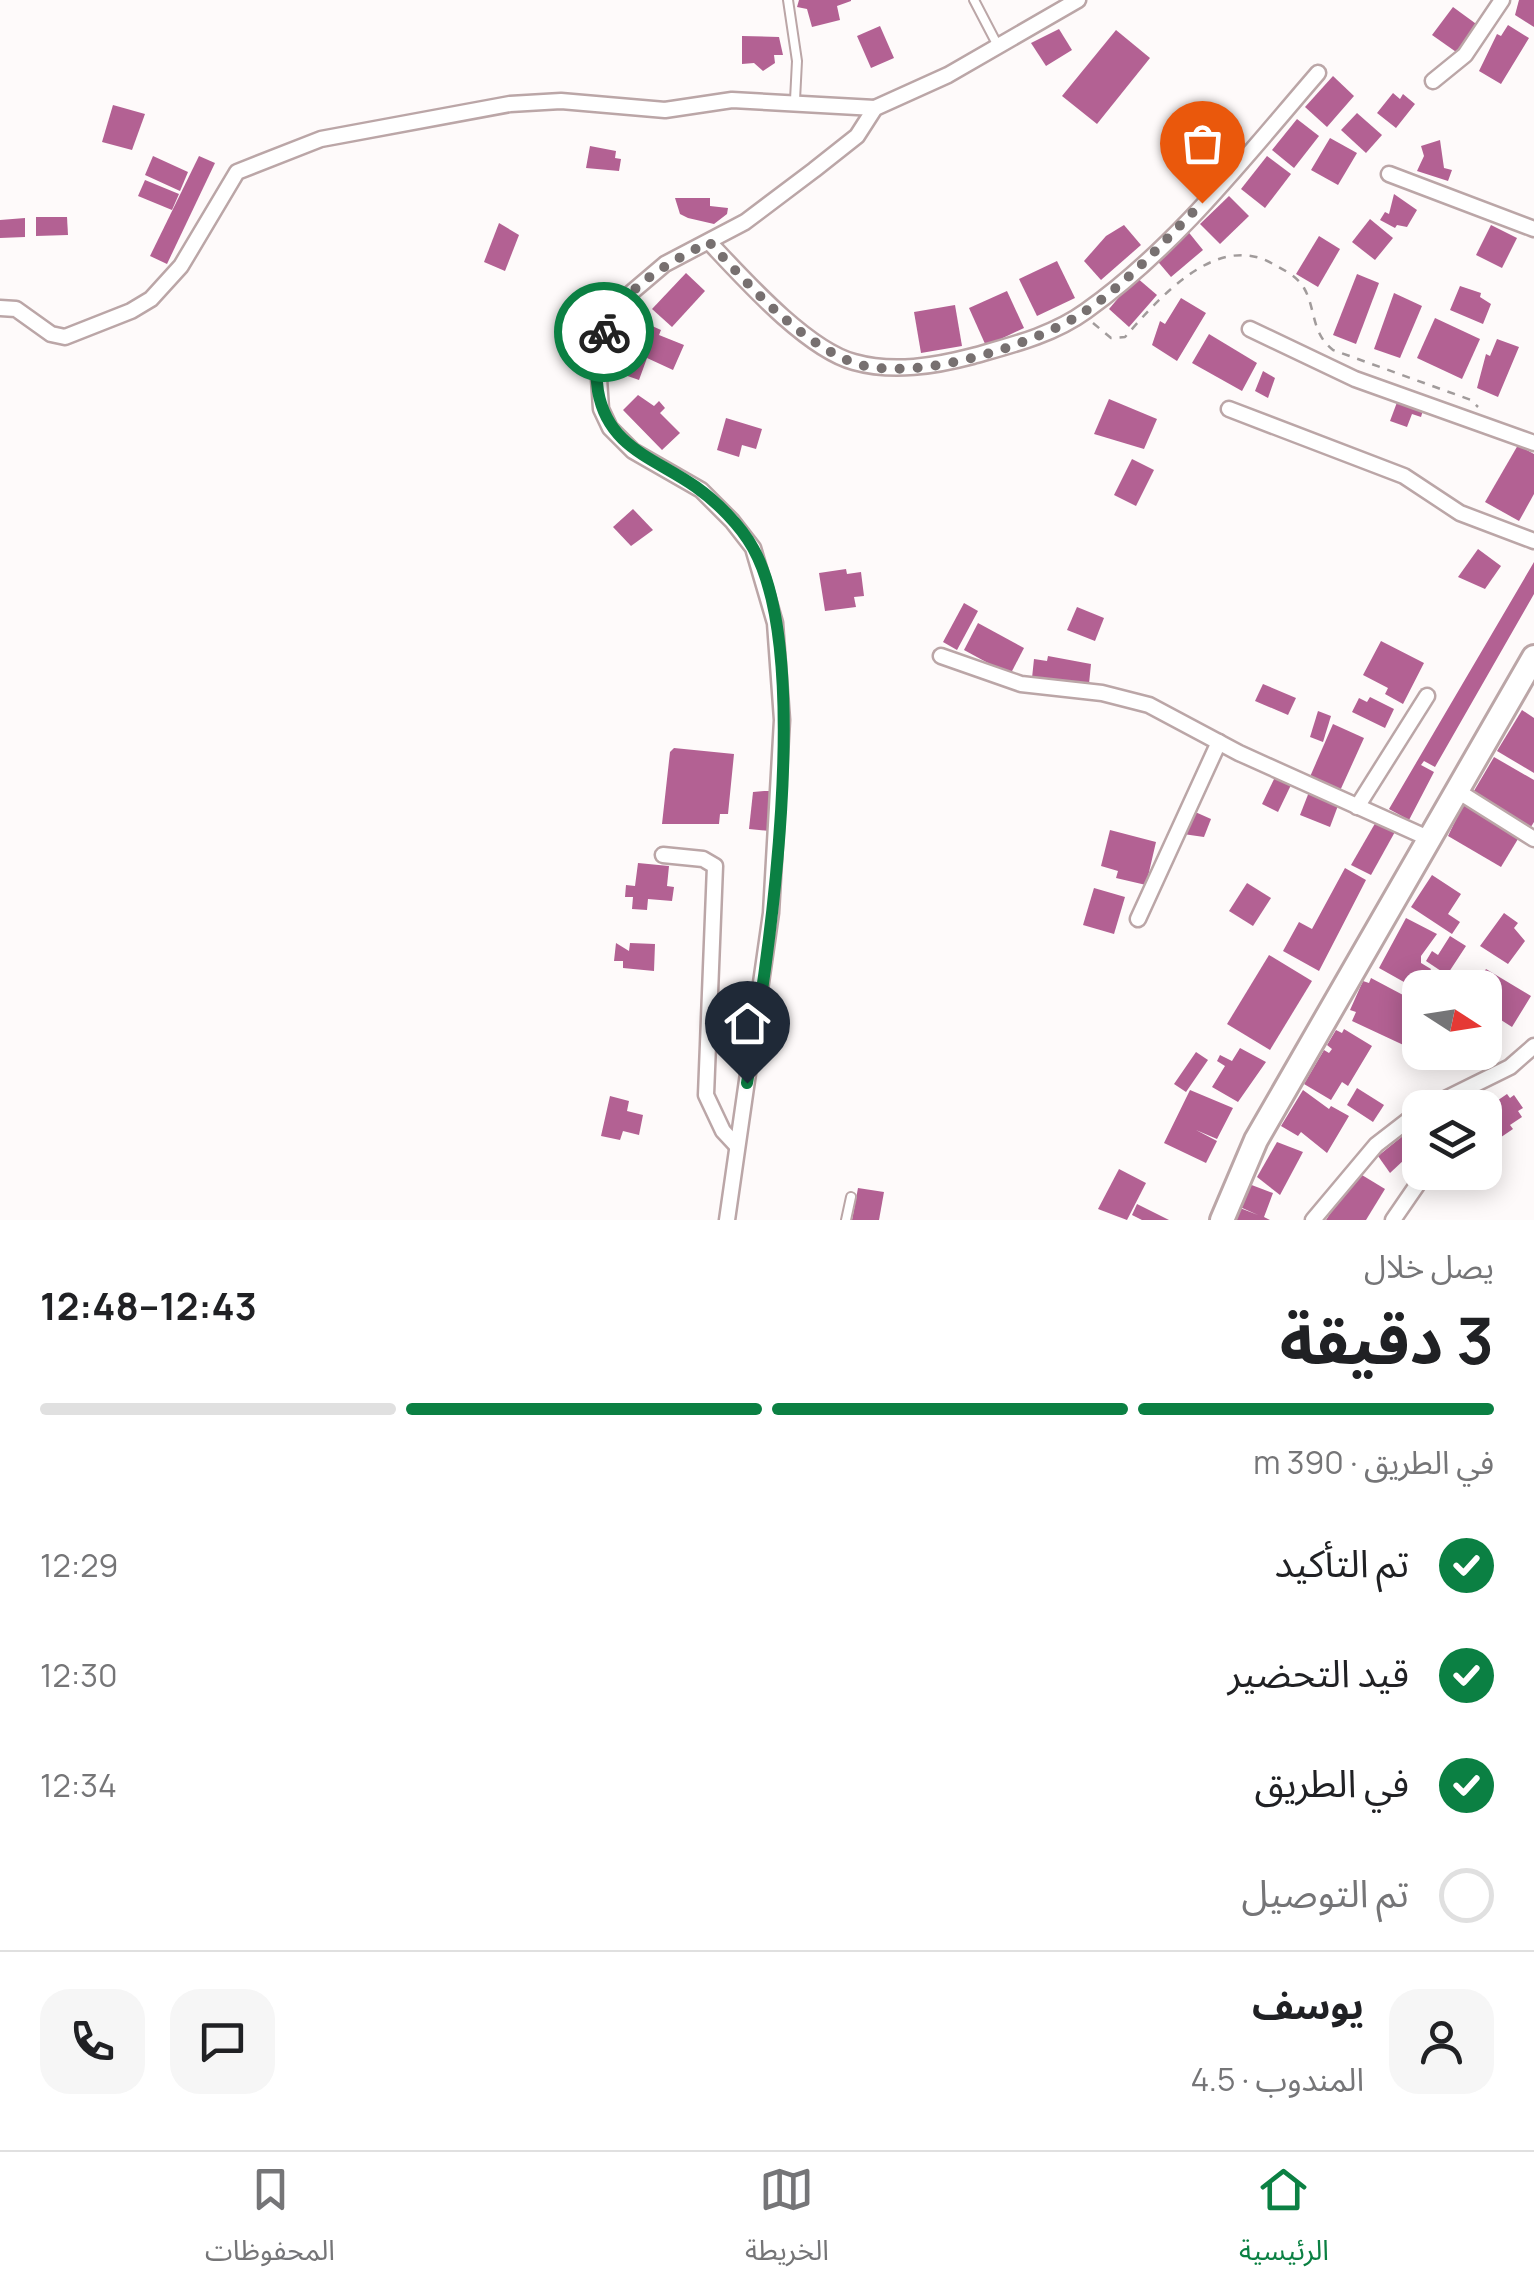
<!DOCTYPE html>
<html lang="ar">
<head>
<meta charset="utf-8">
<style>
  :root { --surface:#fff; --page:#f6f6f6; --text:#202124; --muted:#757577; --line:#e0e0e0; --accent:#0b8043 }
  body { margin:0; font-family:Manrope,"Noto Sans Arabic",sans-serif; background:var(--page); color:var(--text); direction:rtl; height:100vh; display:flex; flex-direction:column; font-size:38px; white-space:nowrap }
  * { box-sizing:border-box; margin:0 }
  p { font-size:32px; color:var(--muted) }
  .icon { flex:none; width:55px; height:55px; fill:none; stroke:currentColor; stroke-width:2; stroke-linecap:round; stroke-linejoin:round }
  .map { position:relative; height:1220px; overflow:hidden; direction:ltr }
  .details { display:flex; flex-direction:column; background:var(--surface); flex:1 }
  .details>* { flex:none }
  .needle { width:65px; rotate:102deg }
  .tools { position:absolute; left:1402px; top:970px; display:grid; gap:20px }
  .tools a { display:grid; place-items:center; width:100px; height:100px; border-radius:20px; background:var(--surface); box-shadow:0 5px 25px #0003; font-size:50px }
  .pin { position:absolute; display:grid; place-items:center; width:85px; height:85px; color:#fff; margin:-102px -42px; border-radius:50% 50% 50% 0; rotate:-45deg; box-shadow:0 0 10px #0007 }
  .pin .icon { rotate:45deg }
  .courier { position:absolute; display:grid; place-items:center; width:100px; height:100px; margin:-50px; border:8px solid #0b8043; border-radius:50%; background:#fff; color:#222; box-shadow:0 2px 12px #0007 }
  .overview em { font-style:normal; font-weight:700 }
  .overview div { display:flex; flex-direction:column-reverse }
  .overview { display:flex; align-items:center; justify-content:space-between; height:170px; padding:0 40px }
  h1 { font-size:65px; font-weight:700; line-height:75px }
  .bar { display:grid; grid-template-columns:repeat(4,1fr); gap:15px 10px; align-content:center; height:120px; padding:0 40px }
  .bar i { height:12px; border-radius:8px; background:var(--line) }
  .bar .active { background:var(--accent) }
  .bar p { grid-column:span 4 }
  .line { display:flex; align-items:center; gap:25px; padding:0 40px; border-top:2px solid var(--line) }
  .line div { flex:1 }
  .round { display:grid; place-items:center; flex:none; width:105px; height:105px; border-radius:30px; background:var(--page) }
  ol { padding:0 40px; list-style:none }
  li { display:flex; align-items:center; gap:30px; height:110px }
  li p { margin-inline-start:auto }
  li .icon { padding:10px; border-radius:50%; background:var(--accent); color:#fff; stroke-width:4 }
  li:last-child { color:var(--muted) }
  li i { width:55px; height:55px; border:5px solid var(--line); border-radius:50% }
  .dock { display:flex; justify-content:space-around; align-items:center; height:140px; border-top:2px solid var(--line); background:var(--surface); font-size:28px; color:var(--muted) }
  .dock a { display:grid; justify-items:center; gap:5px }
  .dock .active { color:var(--accent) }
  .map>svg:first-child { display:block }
</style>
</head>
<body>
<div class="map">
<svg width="1534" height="1220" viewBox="0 0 1534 1220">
  <rect width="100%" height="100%" fill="#fefafa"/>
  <g fill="#b36193">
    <path d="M 799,0 L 851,0 L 851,1 L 837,6 L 840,20 L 812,27 L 807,9 L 797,7 Z"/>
    <path d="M 1519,0 L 1534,0 L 1534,27 L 1515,15 Z"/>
    <path d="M 1453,7 L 1479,26 L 1459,54 L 1432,35 Z"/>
    <path d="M 1508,25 L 1529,38 L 1501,84 L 1479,71 L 1497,34 L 1501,36 Z"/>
    <path d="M 880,26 L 894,58 L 871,68 L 857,36 Z"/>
    <path d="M 1059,29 L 1072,50 L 1046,66 L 1031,43 Z"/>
    <path d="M 1116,30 L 1150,58 L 1097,124 L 1062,96 Z"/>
    <path d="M 742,36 L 779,37 L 783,55 L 774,55 L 775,63 L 763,71 L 754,63 L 742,64 Z"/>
    <path d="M 1333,76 L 1354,96 L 1327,127 L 1305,107 Z"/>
    <path d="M 1393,93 L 1400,99 L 1403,94 L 1415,104 L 1396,128 L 1377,113 Z"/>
    <path d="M 113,105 L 145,114 L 132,150 L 102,142 Z"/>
    <path d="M 1357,113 L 1382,135 L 1366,153 L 1341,130 Z"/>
    <path d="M 1297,119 L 1319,136 L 1294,168 L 1272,150 Z"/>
    <path d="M 1330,138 L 1357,153 L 1338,185 L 1311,170 Z"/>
    <path d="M 1440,140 L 1444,168 L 1452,170 L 1448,181 L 1417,171 L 1424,156 L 1421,146 Z"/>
    <path d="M 590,146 L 616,151 L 615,158 L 621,159 L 619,171 L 586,168 Z"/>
    <path d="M 153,156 L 188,172 L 180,191 L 145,175 Z"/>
    <path d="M 199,156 L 215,163 L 167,264 L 150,256 Z"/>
    <path d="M 1267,156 L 1291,174 L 1265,208 L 1241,189 Z"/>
    <path d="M 145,180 L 179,194 L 172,210 L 138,196 Z"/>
    <path d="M 1394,194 L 1417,210 L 1407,227 L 1397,225 L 1395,228 L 1380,220 L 1385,212 L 1389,214 Z"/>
    <path d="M 1229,196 L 1249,216 L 1220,244 L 1200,224 Z"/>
    <path d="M 675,198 L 710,198 L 710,206 L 728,208 L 727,214 L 714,224 L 688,218 L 680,214 Z"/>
    <path d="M 36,217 L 67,217 L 68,235 L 36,236 Z"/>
    <path d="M 25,218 L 25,237 L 0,238 L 0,220 Z"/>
    <path d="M 1370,219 L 1393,238 L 1375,260 L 1352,242 Z"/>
    <path d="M 499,223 L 519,235 L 505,271 L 484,262 Z"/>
    <path d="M 1124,225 L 1141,245 L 1101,280 L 1084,261 L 1106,236 Z"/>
    <path d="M 1491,225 L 1517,238 L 1502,268 L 1476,255 Z"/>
    <path d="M 1186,229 L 1203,250 L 1171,277 L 1154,257 Z"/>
    <path d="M 1319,236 L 1340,249 L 1318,287 L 1296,274 Z"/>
    <path d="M 1057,261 L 1075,298 L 1037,316 L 1019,279 Z"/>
    <path d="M 686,273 L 705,291 L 672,327 L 652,309 Z"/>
    <path d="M 1357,274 L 1379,283 L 1356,344 L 1333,335 Z"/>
    <path d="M 1136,277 L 1157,295 L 1129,327 L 1109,309 Z"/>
    <path d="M 1460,286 L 1481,293 L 1480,297 L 1491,304 L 1483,324 L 1450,310 Z"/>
    <path d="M 1007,291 L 1024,328 L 986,346 L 969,308 Z"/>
    <path d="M 1394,293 L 1422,306 L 1400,358 L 1374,349 Z"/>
    <path d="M 1181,298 L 1206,313 L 1177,361 L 1152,345 L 1160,321 L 1165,324 Z"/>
    <path d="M 955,305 L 962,346 L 921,353 L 914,312 Z"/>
    <path d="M 1435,318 L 1480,339 L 1462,379 L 1417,358 Z"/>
    <path d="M 641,321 L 661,330 L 659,335 L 684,345 L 673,370 L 647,358 L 639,380 L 619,373 Z"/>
    <path d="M 1209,334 L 1257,363 L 1242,391 L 1192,363 Z"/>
    <path d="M 1497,339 L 1519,347 L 1498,397 L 1477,388 L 1486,354 L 1490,356 Z"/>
    <path d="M 1263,371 L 1275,378 L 1268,398 L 1255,391 Z"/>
    <path d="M 638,395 L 654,406 L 659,401 L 665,408 L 660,413 L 680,433 L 662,450 L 623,410 Z"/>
    <path d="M 1399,397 L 1424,407 L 1421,417 L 1412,414 L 1407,427 L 1390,421 Z"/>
    <path d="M 1109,399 L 1157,419 L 1144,449 L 1094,434 Z"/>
    <path d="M 726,418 L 762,429 L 756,449 L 742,445 L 739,457 L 717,450 Z"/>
    <path d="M 1518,445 L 1534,454 L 1534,494 L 1519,521 L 1485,502 Z"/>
    <path d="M 1132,459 L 1154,470 L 1136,506 L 1114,495 Z"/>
    <path d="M 633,509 L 653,530 L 631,546 L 613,527 Z"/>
    <path d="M 1478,549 L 1501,566 L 1485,589 L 1458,577 Z"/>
    <path d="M 1534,562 L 1534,594 L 1435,767 L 1424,761 L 1421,765 L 1434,772 L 1409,820 L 1389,809 Z"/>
    <path d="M 846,569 L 847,574 L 861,572 L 864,596 L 854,597 L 856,607 L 825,611 L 819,573 Z"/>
    <path d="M 964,603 L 978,611 L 957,650 L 943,642 Z"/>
    <path d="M 1077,607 L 1104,618 L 1095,641 L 1067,630 Z"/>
    <path d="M 978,623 L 1024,648 L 1010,675 L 964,650 Z"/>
    <path d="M 1381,641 L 1424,663 L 1403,704 L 1385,694 L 1388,688 L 1363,675 Z"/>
    <path d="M 1048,656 L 1091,664 L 1089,684 L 1037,682 L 1032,678 L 1034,659 L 1047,661 Z"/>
    <path d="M 1263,684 L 1296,698 L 1288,715 L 1255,701 Z"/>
    <path d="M 1370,697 L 1394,709 L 1385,728 L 1352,712 L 1359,698 L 1367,702 Z"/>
    <path d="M 1522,710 L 1534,718 L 1534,773 L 1497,751 Z"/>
    <path d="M 1318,711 L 1331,716 L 1323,742 L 1310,737 Z"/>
    <path d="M 1333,724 L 1364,738 L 1339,793 L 1309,779 Z"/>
    <path d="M 674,748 L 734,754 L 728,814 L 720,814 L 719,824 L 662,824 L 670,752 Z"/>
    <path d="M 1494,757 L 1534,780 L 1534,822 L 1529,830 L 1471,796 Z"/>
    <path d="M 1275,777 L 1291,785 L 1278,812 L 1262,804 Z"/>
    <path d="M 764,791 L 774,791 L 770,831 L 749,829 L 753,792 Z"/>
    <path d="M 1309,792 L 1339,803 L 1330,827 L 1300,815 Z"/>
    <path d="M 1465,801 L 1521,834 L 1501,867 L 1448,836 Z"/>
    <path d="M 1193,811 L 1211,819 L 1204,837 L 1183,834 Z"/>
    <path d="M 1377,820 L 1396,830 L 1371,875 L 1351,865 Z"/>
    <path d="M 1110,830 L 1156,842 L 1146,885 L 1116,878 L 1118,871 L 1101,866 Z"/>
    <path d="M 638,863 L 669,866 L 667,886 L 674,887 L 672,901 L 648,899 L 647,910 L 632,909 L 633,897 L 625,897 L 626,885 L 635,886 Z"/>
    <path d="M 1345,868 L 1366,880 L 1319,971 L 1283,951 L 1299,922 L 1312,929 Z"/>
    <path d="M 1432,875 L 1461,894 L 1448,914 L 1460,922 L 1452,934 L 1411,907 Z"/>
    <path d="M 1247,883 L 1271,898 L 1253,926 L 1229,911 Z"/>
    <path d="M 1094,888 L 1125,897 L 1114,934 L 1083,925 Z"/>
    <path d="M 1504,913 L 1518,923 L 1514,928 L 1525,941 L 1508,964 L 1480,946 Z"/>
    <path d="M 1406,918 L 1437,934 L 1421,956 L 1421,963 L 1431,969 L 1420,991 L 1379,968 Z"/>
    <path d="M 1450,936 L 1466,946 L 1447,975 L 1426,961 L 1432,951 L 1438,955 Z"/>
    <path d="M 616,943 L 629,951 L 630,943 L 655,944 L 654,971 L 623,968 L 623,961 L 614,961 Z"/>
    <path d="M 1269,955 L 1312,981 L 1270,1050 L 1227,1024 Z"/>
    <path d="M 1486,969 L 1531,996 L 1512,1027 L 1501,1020 L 1493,1028 L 1485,1023 L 1485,988 L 1474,988 Z"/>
    <path d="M 1371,978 L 1420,1004 L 1420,1031 L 1412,1049 L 1352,1021 L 1356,1012 L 1350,1010 L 1363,981 L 1369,983 Z"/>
    <path d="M 1344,1029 L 1372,1046 L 1348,1086 L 1342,1082 L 1331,1100 L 1304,1084 L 1324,1050 L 1329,1053 L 1332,1049 L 1327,1045 L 1336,1030 L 1342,1033 Z"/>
    <path d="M 1240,1048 L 1266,1062 L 1238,1102 L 1212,1087 L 1225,1066 L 1217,1061 L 1220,1055 L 1232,1061 Z"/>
    <path d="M 1196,1052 L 1208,1060 L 1186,1092 L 1174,1084 Z"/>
    <path d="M 1357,1088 L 1384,1105 L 1373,1122 L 1347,1105 Z"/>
    <path d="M 1190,1090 L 1233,1108 L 1217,1139 L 1196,1130 L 1217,1141 L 1206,1163 L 1164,1143 Z"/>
    <path d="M 1303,1090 L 1329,1109 L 1331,1106 L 1349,1116 L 1327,1153 L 1301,1132 L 1298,1136 L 1281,1126 Z"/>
    <path d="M 1507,1094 L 1510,1098 L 1514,1095 L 1523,1108 L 1518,1111 L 1522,1117 L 1510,1125 L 1513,1129 L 1485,1148 L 1485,1109 Z"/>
    <path d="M 610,1096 L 629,1101 L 627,1111 L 643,1115 L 639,1135 L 623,1131 L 620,1140 L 601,1136 Z"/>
    <path d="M 1420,1122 L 1420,1145 L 1390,1173 L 1378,1156 Z"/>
    <path d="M 1277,1142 L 1303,1152 L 1280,1195 L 1257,1177 Z"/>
    <path d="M 1119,1169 L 1146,1183 L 1127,1220 L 1098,1209 Z"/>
    <path d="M 1357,1172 L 1385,1189 L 1366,1220 L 1326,1220 Z"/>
    <path d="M 1249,1184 L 1273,1193 L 1264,1217 L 1270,1220 L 1236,1220 L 1240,1208 L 1258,1215 L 1240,1207 Z"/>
    <path d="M 858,1188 L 884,1192 L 879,1220 L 852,1220 Z"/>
    <path d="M 1137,1204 L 1169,1220 L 1142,1220 L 1132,1215 Z"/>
  </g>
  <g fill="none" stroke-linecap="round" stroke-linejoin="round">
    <g stroke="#bba6a7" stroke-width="12">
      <g id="lane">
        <path d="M 788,0 L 797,61 L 795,100"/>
        <path d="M 974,0 L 998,46"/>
        <path d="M 846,1220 L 851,1197"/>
      </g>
    </g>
    <g stroke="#bba6a7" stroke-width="19">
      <g id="street">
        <path d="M 1433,81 L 1465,55 L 1502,0"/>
        <path d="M 1389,174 L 1534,229"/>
        <path d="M 709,242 C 743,278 806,349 854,362 C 893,373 935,366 973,356 C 1012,345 1053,335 1086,311 C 1175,248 1247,155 1318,73"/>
        <path d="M 0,308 L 16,309 L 51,334 L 65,337 L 131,311 L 151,299 L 181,266 L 237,172 L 321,139 L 510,104 L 561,101 L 665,110 L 732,100 L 875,108"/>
        <path d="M 1250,329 L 1355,379 L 1534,443"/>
        <path d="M 1229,409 L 1404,476 L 1460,513 L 1534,541"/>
        <path d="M 941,656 L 1021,684 L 1102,693 L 1149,705 L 1239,753 L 1430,839"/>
        <path d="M 1456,790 L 1534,839"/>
        <path d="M 1357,807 L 1427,696"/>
        <path d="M 663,855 L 703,859 L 715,866 L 706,1095 L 723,1131 L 737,1146"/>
        <path d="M 1138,919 L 1219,742"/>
        <path d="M 1427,1108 L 1510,1067 L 1534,1046"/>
        <path d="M 727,1220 L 771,913 L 782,720 L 775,623 L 753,548 L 732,521 L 701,490 L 633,451 L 610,428 L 601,409 L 597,348 L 610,319 L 632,292 L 665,264 L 745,222 L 814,170 L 857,136 L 875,108 L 948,75 L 1078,0"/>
        <path d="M 1313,1220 L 1376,1145 L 1420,1111"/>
        <path d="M 1393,1220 L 1426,1172"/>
      </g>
    </g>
    <g stroke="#bba6a7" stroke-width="28">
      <path id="primary" d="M 1222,1220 L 1256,1140 L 1534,657"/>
    </g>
    <path stroke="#a19b9b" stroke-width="2.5" stroke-dasharray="8 8" stroke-linecap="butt" d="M 1093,323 L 1111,338 L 1125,337 C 1159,298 1217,231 1273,264 C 1284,270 1297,276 1304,288 C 1316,309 1311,333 1333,350 L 1471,400 L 1478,407"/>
    <use href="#lane" stroke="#fff" stroke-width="8"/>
    <use href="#street" stroke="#fff" stroke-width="14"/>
    <use href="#primary" stroke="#fff" stroke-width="22"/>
  </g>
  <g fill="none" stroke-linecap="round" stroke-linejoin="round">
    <path stroke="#777070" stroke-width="10" stroke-dasharray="0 18" d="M 604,332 C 623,287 668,263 709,242 C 749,285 794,337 849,361 C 908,386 1033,346 1084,312 C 1128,283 1165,240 1202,203"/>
    <path stroke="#0b8043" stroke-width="12" d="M 604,332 C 595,352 595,370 598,391 C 608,448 655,458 696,487 C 717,502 741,526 753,548 C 814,657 769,959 747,1083"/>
  </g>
</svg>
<div class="tools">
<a><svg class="needle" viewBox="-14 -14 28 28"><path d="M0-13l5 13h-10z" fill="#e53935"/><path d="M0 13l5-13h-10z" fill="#757577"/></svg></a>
<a><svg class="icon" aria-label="layers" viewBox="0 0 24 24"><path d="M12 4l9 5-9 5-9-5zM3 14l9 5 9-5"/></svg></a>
</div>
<div class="pin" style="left:1202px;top:203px;background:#ea580c"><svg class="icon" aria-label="bag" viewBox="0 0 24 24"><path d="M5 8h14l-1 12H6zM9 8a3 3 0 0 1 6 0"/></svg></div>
<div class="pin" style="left:747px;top:1083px;background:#1f2937"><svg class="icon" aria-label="home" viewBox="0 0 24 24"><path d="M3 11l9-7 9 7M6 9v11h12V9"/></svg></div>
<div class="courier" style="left:604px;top:332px"><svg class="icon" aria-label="bike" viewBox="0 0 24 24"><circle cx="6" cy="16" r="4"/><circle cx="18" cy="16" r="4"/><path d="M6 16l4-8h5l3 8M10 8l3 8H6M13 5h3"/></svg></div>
</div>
<section class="details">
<div class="overview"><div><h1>3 دقيقة</h1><p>يصل خلال</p></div><em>12:43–12:48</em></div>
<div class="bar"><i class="active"></i><i class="active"></i><i class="active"></i><i></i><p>في الطريق · 390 m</p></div>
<ol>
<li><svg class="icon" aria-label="check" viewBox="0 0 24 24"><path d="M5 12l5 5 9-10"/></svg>تم التأكيد<p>12:29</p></li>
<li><svg class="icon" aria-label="check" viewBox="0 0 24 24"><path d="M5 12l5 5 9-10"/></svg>قيد التحضير<p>12:30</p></li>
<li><svg class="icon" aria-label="check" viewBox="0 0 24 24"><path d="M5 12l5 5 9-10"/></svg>في الطريق<p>12:34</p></li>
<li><i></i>تم التوصيل</li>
</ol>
<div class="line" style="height:180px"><a class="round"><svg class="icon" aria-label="person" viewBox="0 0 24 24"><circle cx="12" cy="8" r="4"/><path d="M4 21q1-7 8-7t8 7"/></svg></a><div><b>يوسف</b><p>المندوب · 4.5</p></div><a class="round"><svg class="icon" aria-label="chat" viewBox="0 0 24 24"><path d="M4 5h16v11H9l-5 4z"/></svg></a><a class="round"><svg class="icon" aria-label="phone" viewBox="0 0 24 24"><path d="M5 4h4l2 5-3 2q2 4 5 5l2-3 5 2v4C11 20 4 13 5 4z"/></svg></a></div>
</section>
<nav class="dock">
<a class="active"><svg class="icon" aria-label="home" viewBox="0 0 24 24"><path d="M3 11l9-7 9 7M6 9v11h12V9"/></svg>الرئيسية</a>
<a><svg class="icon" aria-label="map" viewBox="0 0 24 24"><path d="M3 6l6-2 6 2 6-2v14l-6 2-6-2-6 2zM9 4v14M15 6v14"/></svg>الخريطة</a>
<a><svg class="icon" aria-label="saved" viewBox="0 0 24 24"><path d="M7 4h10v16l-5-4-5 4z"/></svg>المحفوظات</a>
</nav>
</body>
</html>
